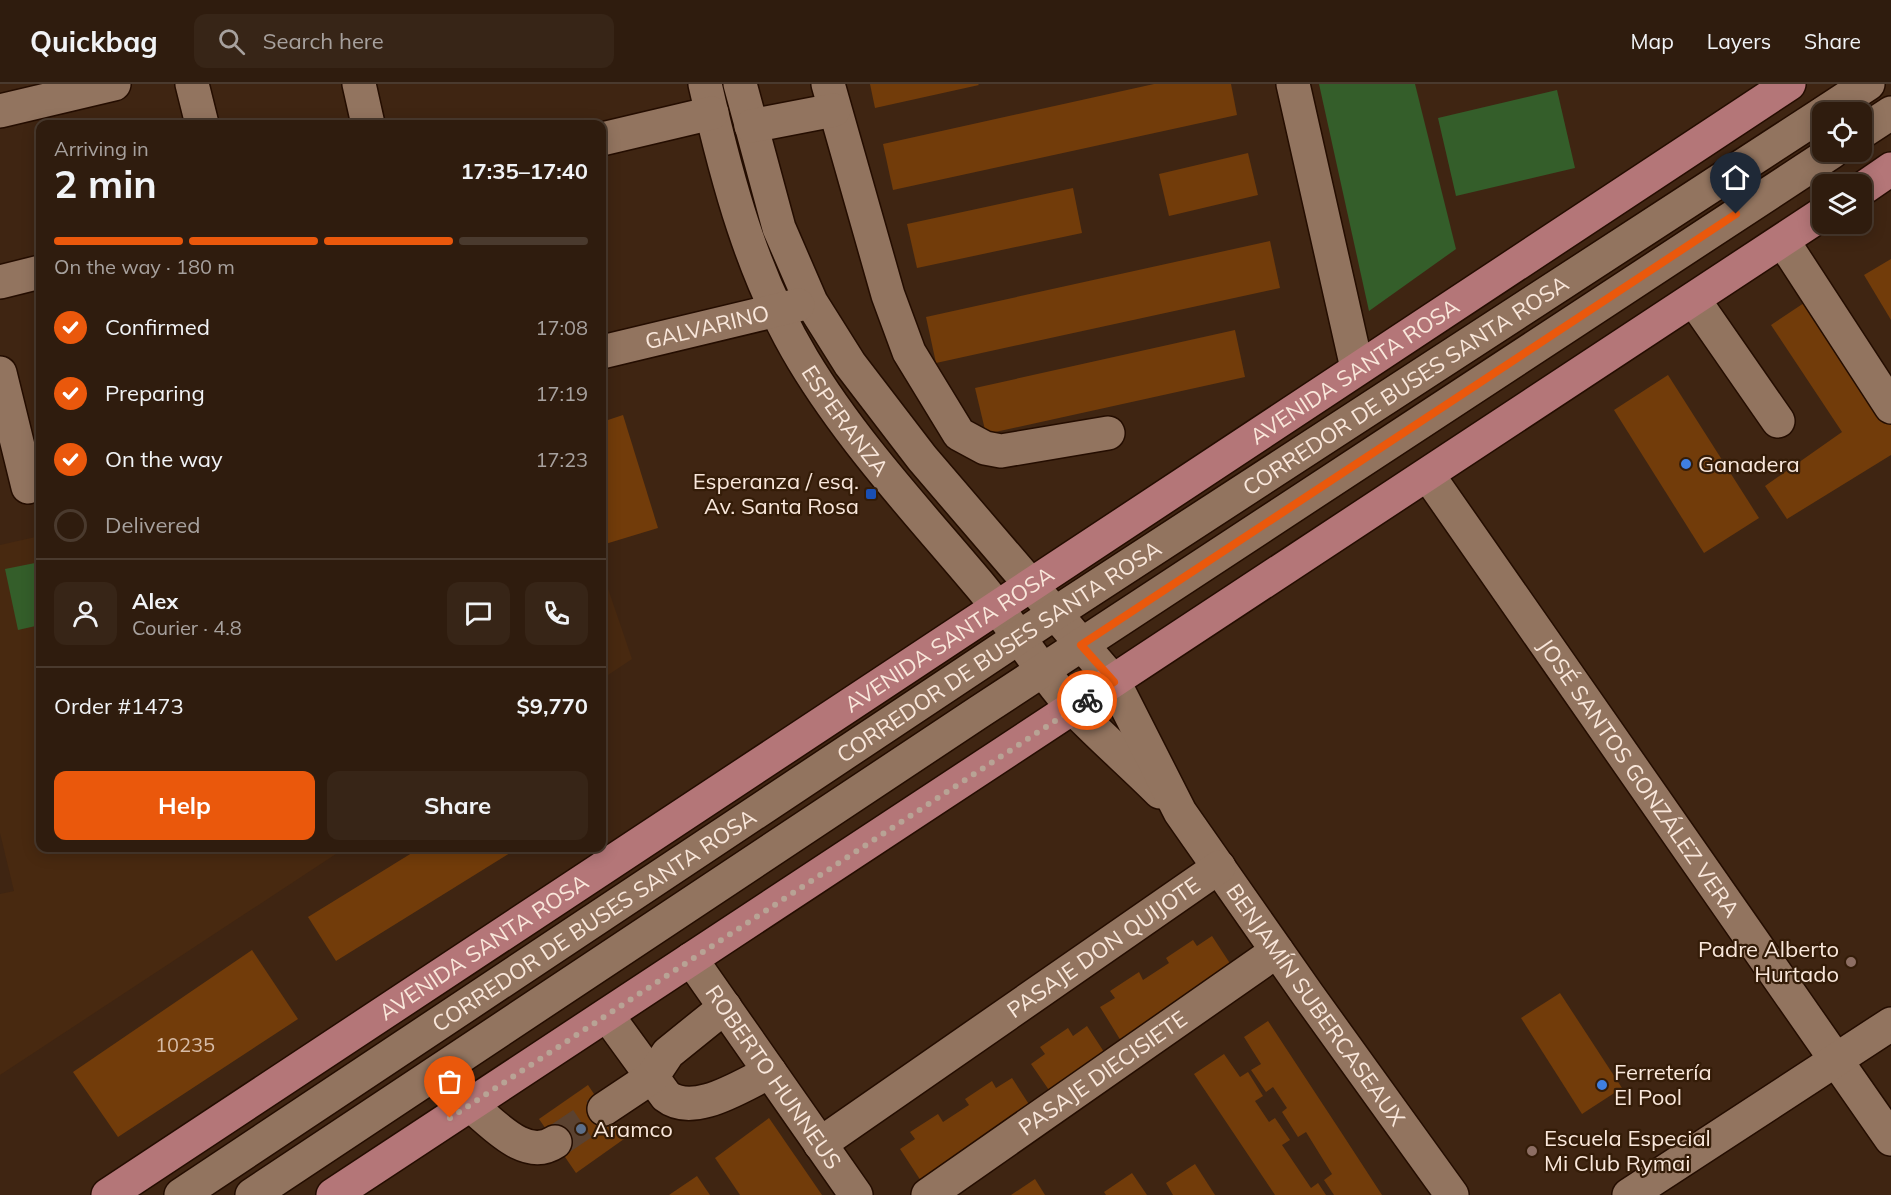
<!DOCTYPE html>
<html lang="en">
<head>
<meta charset="utf-8">
<style>
  :root { --surface:#2f1c0e; --page:#372517; --text:#f1f3f6; --muted:#a7a19e; --line:#4a3a2e; --accent:#ea580c }
  body { margin:0; font-family:Mulish,sans-serif; background:var(--page); color:var(--text); height:100vh; display:flex; flex-direction:column; font-size:22px; white-space:nowrap }
  * { box-sizing:border-box; margin:0 }
  p { font-size:20px; color:var(--muted) }
  .icon { flex:none; width:33px; height:33px; fill:none; stroke:currentColor; stroke-width:2; stroke-linecap:round; stroke-linejoin:round }
  .map { position:relative; flex:1; overflow:hidden }
  .panel { position:absolute; left:36px; top:36px; width:570px; height:732px; display:flex; flex-direction:column; background:var(--surface); border-radius:12px; box-shadow:0 3px 15px #0003,0 0 0 2px var(--line) }
  .panel>* { flex:none }
  .controls { position:absolute; left:1812px; top:18px; display:grid; gap:12px }
  .controls a { display:grid; place-items:center; width:60px; height:60px; border-radius:12px; background:var(--surface); box-shadow:0 3px 15px #0003,0 0 0 2px var(--line); font-size:30px }
  .pin { position:absolute; display:grid; place-items:center; width:51px; height:51px; color:#fff; margin:-62px -26px; border-radius:50% 50% 50% 0; rotate:-45deg; box-shadow:0 0 6px #0007 }
  .pin .icon { rotate:45deg }
  .courier { position:absolute; display:grid; place-items:center; width:60px; height:60px; margin:-30px; border:4px solid #ea580c; border-radius:50%; background:#fff; color:#222; box-shadow:0 2px 8px #0007 }
  .headline em { font-style:normal; font-weight:700 }
  .headline div { display:flex; flex-direction:column-reverse }
  .headline { display:flex; align-items:center; justify-content:space-between; height:102px; padding:0 18px }
  h1 { font-size:39px; font-weight:700; line-height:45px }
  .bar { display:grid; grid-template-columns:repeat(4,1fr); gap:9px 6px; align-content:center; height:72px; padding:0 18px }
  .bar i { height:8px; border-radius:4px; background:var(--line) }
  .bar .current { background:var(--accent) }
  .bar p { grid-column:span 4 }
  .line { display:flex; align-items:center; gap:15px; padding:0 18px; border-top:2px solid var(--line) }
  .line div { flex:1 }
  .round { display:grid; place-items:center; flex:none; width:63px; height:63px; border-radius:12px; background:var(--page) }
  ol { padding:0 18px; list-style:none }
  li { display:flex; align-items:center; gap:18px; height:66px }
  li p { margin-inline-start:auto }
  li .icon { padding:6px; border-radius:50%; background:var(--accent); color:#fff; stroke-width:4 }
  li:last-child { color:var(--muted) }
  li i { width:33px; height:33px; border:3px solid var(--line); border-radius:50% }
  .primary-button { display:flex; gap:12px; margin-top:auto; padding:12px 18px }
  .primary-button a { flex:1; height:69px; border-radius:12px; background:var(--accent); color:#fff; font-size:24px; font-weight:700; line-height:69px; text-align:center }
  .primary-button a+a { background:var(--page); color:var(--text) }
  header { display:flex; align-items:center; gap:36px; box-sizing:border-box; height:84px; padding:0 30px; background:var(--surface); border-bottom:2px solid var(--line) }
  header strong { font-size:28px }
  nav { display:flex; gap:33px; margin-inline-start:auto; font-size:21px }
  .search { width:420px; height:54px; background:var(--page); display:flex; align-items:center; gap:15px; box-sizing:border-box; padding:0 21px; border-radius:12px; color:var(--muted); font-size:22px }
  .map>svg:first-child { display:block }
</style>
</head>
<body>
<header>
<strong>Quickbag</strong>
<div class="search"><svg class="icon" aria-label="search" viewBox="0 0 24 24"><circle cx="10" cy="10" r="6"/><path d="M15 15l6 6"/></svg>Search here</div>
<nav><a>Map</a><a>Layers</a><a>Share</a></nav>
</header>
<div class="map">
<svg width="1891" height="1111" viewBox="0 0 1891 1111">
  <rect width="100%" height="100%" fill="#3f2512"/>
  <g fill="#482910">
    <path d="M 40,452 L 40,764 L 345,764 L 0,991 L 0,810 L 14,807 L 0,749 L 0,461 Z"/>
    <path d="M 602,487 L 632,575 L 602,595 Z"/>
  </g>
  <g fill="#345e2a">
    <path d="M 1319,0 L 1415,0 L 1456,165 L 1369,227 Z"/>
    <path d="M 1557,6 L 1575,84 L 1456,112 L 1438,34 Z"/>
    <path d="M 40,478 L 40,541 L 18,546 L 5,485 Z"/>
  </g>
  <g fill="#723c0a">
    <path d="M 870,0 L 978,0 L 979,1 L 875,24 Z"/>
    <path d="M 1154,0 L 1231,0 L 1237,31 L 893,106 L 883,60 Z"/>
    <path d="M 1248,69 L 1258,111 L 1169,132 L 1159,90 Z"/>
    <path d="M 1073,104 L 1082,149 L 917,184 L 907,140 Z"/>
    <path d="M 1270,157 L 1280,204 L 936,279 L 926,233 Z"/>
    <path d="M 1891,175 L 1891,236 L 1864,191 Z"/>
    <path d="M 1810,215 L 1891,337 L 1891,371 L 1787,435 L 1765,402 L 1842,348 L 1771,241 Z"/>
    <path d="M 1235,246 L 1245,293 L 986,350 L 975,304 Z"/>
    <path d="M 1668,291 L 1759,434 L 1704,469 L 1614,326 Z"/>
    <path d="M 623,331 L 658,444 L 602,461 L 602,338 Z"/>
    <path d="M 420,764 L 518,764 L 336,877 L 308,833 Z"/>
    <path d="M 1212,852 L 1233,884 L 1121,957 L 1100,923 L 1115,914 L 1110,907 L 1139,888 L 1143,896 L 1169,879 L 1166,874 L 1193,856 L 1197,862 Z"/>
    <path d="M 252,866 L 298,935 L 118,1053 L 73,988 Z"/>
    <path d="M 1560,909 L 1622,1004 L 1582,1030 L 1521,934 Z"/>
    <path d="M 1268,937 L 1341,1048 L 1382,1111 L 1334,1111 L 1324,1096 L 1332,1090 L 1306,1048 L 1298,1053 L 1282,1028 L 1287,1024 L 1273,1003 L 1266,1008 L 1251,986 L 1261,980 L 1244,953 Z"/>
    <path d="M 1087,942 L 1106,971 L 1051,1009 L 1031,980 L 1045,970 L 1040,963 L 1068,944 L 1073,952 Z"/>
    <path d="M 1224,970 L 1240,993 L 1248,988 L 1263,1012 L 1255,1017 L 1269,1038 L 1275,1034 L 1290,1056 L 1282,1061 L 1311,1104 L 1318,1099 L 1326,1111 L 1275,1111 L 1194,990 Z"/>
    <path d="M 1012,994 L 1032,1025 L 921,1097 L 900,1065 L 915,1055 L 910,1048 L 938,1030 L 943,1038 L 969,1021 L 965,1015 L 992,997 L 996,1004 Z"/>
    <path d="M 588,1001 L 624,1055 L 576,1089 L 539,1035 Z"/>
    <path d="M 769,1034 L 822,1111 L 740,1111 L 715,1074 Z"/>
    <path d="M 1195,1080 L 1215,1111 L 1173,1111 L 1166,1099 Z"/>
    <path d="M 1132,1089 L 1147,1111 L 1106,1111 L 1104,1108 Z"/>
    <path d="M 697,1092 L 710,1111 L 669,1111 Z"/>
    <path d="M 1035,1095 L 1045,1111 L 1011,1111 Z"/>
  </g>
  <g fill="none" stroke-linecap="round" stroke-linejoin="round">
    <path stroke="#5b4230" stroke-width="33" stroke-dasharray="33 16" stroke-linecap="butt" d="M 555,1058 L 604,1025"/>
    <g stroke="#240d00" stroke-width="36">
      <g id="minor">
        <path d="M 192,0 L 202,40"/>
        <path d="M 359,0 L 368,40"/>
        <path id="s1" d="M 705,0 C 727,96 752,191 803,276 C 853,359 920,430 982,504 C 1014,543 1041,589 1075,626 C 1102,654 1132,680 1160,708"/>
        <path id="s2" d="M 740,0 L 779,144 L 811,218 L 850,280 L 922,374 L 1114,598 L 1180,728 L 1308,911 L 1452,1111"/>
        <path d="M 828,0 L 888,211 L 909,268 L 959,350 L 985,364 L 1001,367 L 1108,349"/>
        <path d="M 1293,0 L 1357,284"/>
        <path d="M 0,27 L 114,0"/>
        <path d="M 1825,28 L 1868,0"/>
        <path d="M 751,42 L 834,26"/>
        <path d="M 1862,48 L 1891,29"/>
        <path d="M 602,55 L 712,29"/>
        <path d="M 1783,157 L 1891,323"/>
        <path d="M 0,198 L 40,188"/>
        <path d="M 1694,216 L 1778,337"/>
        <path id="s3" d="M 602,268 L 798,221"/>
        <path d="M 0,289 L 28,403"/>
        <path id="s4" d="M 1428,391 L 1891,1055"/>
        <path id="s5" d="M 691,875 L 856,1111"/>
        <path d="M 607,931 L 666,1012 C 694,1034 742,1001 770,988"/>
        <path d="M 470,1021 C 493,1039 525,1078 555,1058"/>
        <path d="M 604,1025 L 652,993 L 668,969 L 725,923"/>
        <path id="s6" d="M 820,1060 L 1219,783"/>
        <path id="s7" d="M 181,1111 L 1054,530 L 1822,30"/>
        <path d="M 252,1111 L 979,628 L 1832,68"/>
        <path id="s8" d="M 928,1111 L 1277,867"/>
        <path d="M 1629,1111 L 1891,940"/>
      </g>
    </g>
    <g stroke="#240d00" stroke-width="36">
      <g id="major">
        <path d="M 1862,105 L 1891,85"/>
        <path id="s9" d="M 108,1111 L 1789,0"/>
        <path d="M 333,1111 L 1822,130"/>
      </g>
    </g>
    <use href="#minor" stroke="#92745f" stroke-width="33"/>
    <use href="#major" stroke="#b47678" stroke-width="33"/>
  </g>
  <g fill="none" stroke-linecap="round" stroke-linejoin="round">
    <path stroke="#b8a395" stroke-width="6" stroke-dasharray="0 10.8" d="M 450,1034 L 1087,616"/>
    <path stroke="#ea580c" stroke-width="8" d="M 1087,616 L 1114,598 L 1081,561 L 1736,130"/>
  </g>
  <g fill="#3f7fe0" stroke="#341c08" stroke-width="2">
    <circle cx="1686" cy="380" r="6"/>
    <circle cx="1602" cy="1001" r="6"/>
  </g>
  <rect fill="#1a4fb4" stroke="#341c08" stroke-width="2" x="865" y="404" width="12" height="12" rx="3"/>
  <g fill="#8d6e63" stroke="#341c08" stroke-width="2">
    <circle cx="1851" cy="878" r="6"/>
    <circle cx="1532" cy="1067" r="6"/>
  </g>
  <circle fill="#5c6f8a" stroke="#341c08" stroke-width="2" cx="581" cy="1045" r="6"/>
  <g text-anchor="middle" stroke-width="4.5" stroke-linejoin="round" paint-order="stroke">
    <g font-size="20" fill="#d7bca7">
      <text x="185" y="968">10235</text>
    </g>
    <g font-size="22" fill="#f9e7db" stroke="#341c08">
      <text dy="8" stroke="none"><textPath href="#s3" startOffset="108">GALVARINO</textPath></text>
      <text dy="8" stroke="none"><textPath href="#s9" startOffset="1494">AVENIDA SANTA ROSA</textPath></text>
      <text dy="8" stroke="none"><textPath href="#s7" startOffset="1468">CORREDOR DE BUSES SANTA ROSA</textPath></text>
      <text dy="8" stroke="none"><textPath href="#s1" startOffset="368">ESPERANZA</textPath></text>
      <text dy="8" stroke="none"><textPath href="#s9" startOffset="1008">AVENIDA SANTA ROSA</textPath></text>
      <text dy="8" stroke="none"><textPath href="#s7" startOffset="982">CORREDOR DE BUSES SANTA ROSA</textPath></text>
      <text dy="8" stroke="none"><textPath href="#s4" startOffset="369">JOSÉ SANTOS GONZÁLEZ VERA</textPath></text>
      <text dy="8" stroke="none"><textPath href="#s7" startOffset="496">CORREDOR DE BUSES SANTA ROSA</textPath></text>
      <text dy="8" stroke="none"><textPath href="#s9" startOffset="450">AVENIDA SANTA ROSA</textPath></text>
      <text dy="8" stroke="none"><textPath href="#s6" startOffset="345">PASAJE DON QUIJOTE</textPath></text>
      <text dy="8" stroke="none"><textPath href="#s2" startOffset="1098">BENJAMÍN SUBERCASEAUX</textPath></text>
      <text dy="8" stroke="none"><textPath href="#s8" startOffset="213">PASAJE DIECISIETE</textPath></text>
      <text dy="8" stroke="none"><textPath href="#s5" startOffset="144">ROBERTO HUNNEUS</textPath></text>
    </g>
    <g font-size="22" fill="#f9e7db" stroke="#341c08" text-anchor="start">
      <text x="1698" y="388">Ganadera</text>
      <text x="859" y="405" text-anchor="end">Esperanza / esq.<tspan x="859" dy="25">Av. Santa Rosa</tspan></text>
      <text x="1839" y="873" text-anchor="end">Padre Alberto<tspan x="1839" dy="25">Hurtado</tspan></text>
      <text x="1614" y="996">Ferretería<tspan x="1614" dy="25">El Pool</tspan></text>
      <text x="593" y="1053">Aramco</text>
      <text x="1544" y="1062">Escuela Especial<tspan x="1544" dy="25">Mi Club Rymai</tspan></text>
    </g>
  </g>
</svg>
<div class="controls">
<a><svg class="icon" aria-label="locate" viewBox="0 0 24 24"><circle cx="12" cy="12" r="6"/><path d="M12 2v4M12 18v4M2 12h4M18 12h4"/></svg></a>
<a><svg class="icon" aria-label="layers" viewBox="0 0 24 24"><path d="M12 4l9 5-9 5-9-5zM3 14l9 5 9-5"/></svg></a>
</div>
<div class="pin" style="left:450px;top:1034px;background:#ea580c"><svg class="icon" aria-label="bag" viewBox="0 0 24 24"><path d="M5 8h14l-1 12H6zM9 8a3 3 0 0 1 6 0"/></svg></div>
<div class="pin" style="left:1736px;top:130px;background:#1f2937"><svg class="icon" aria-label="home" viewBox="0 0 24 24"><path d="M3 11l9-7 9 7M6 9v11h12V9"/></svg></div>
<div class="courier" style="left:1087px;top:616px"><svg class="icon" aria-label="bike" viewBox="0 0 24 24"><circle cx="6" cy="16" r="4"/><circle cx="18" cy="16" r="4"/><path d="M6 16l4-8h5l3 8M10 8l3 8H6M13 5h3"/></svg></div>
<section class="panel">
<div class="headline"><div><h1>2 min</h1><p>Arriving in</p></div><em>17:35–17:40</em></div>
<div class="bar"><i class="current"></i><i class="current"></i><i class="current"></i><i></i><p>On the way · 180 m</p></div>
<ol>
<li><svg class="icon" aria-label="check" viewBox="0 0 24 24"><path d="M5 12l5 5 9-10"/></svg>Confirmed<p>17:08</p></li>
<li><svg class="icon" aria-label="check" viewBox="0 0 24 24"><path d="M5 12l5 5 9-10"/></svg>Preparing<p>17:19</p></li>
<li><svg class="icon" aria-label="check" viewBox="0 0 24 24"><path d="M5 12l5 5 9-10"/></svg>On the way<p>17:23</p></li>
<li><i></i>Delivered</li>
</ol>
<div class="line" style="height:108px"><a class="round"><svg class="icon" aria-label="person" viewBox="0 0 24 24"><circle cx="12" cy="8" r="4"/><path d="M4 21q1-7 8-7t8 7"/></svg></a><div><b>Alex</b><p>Courier · 4.8</p></div><a class="round"><svg class="icon" aria-label="chat" viewBox="0 0 24 24"><path d="M4 5h16v11H9l-5 4z"/></svg></a><a class="round"><svg class="icon" aria-label="phone" viewBox="0 0 24 24"><path d="M5 4h4l2 5-3 2q2 4 5 5l2-3 5 2v4C11 20 4 13 5 4z"/></svg></a></div>
<div class="line" style="height:78px"><div>Order #1473</div><b>$9,770</b></div>
<div class="primary-button"><a>Help</a><a>Share</a></div>
</section>
</div>
</body>
</html>
